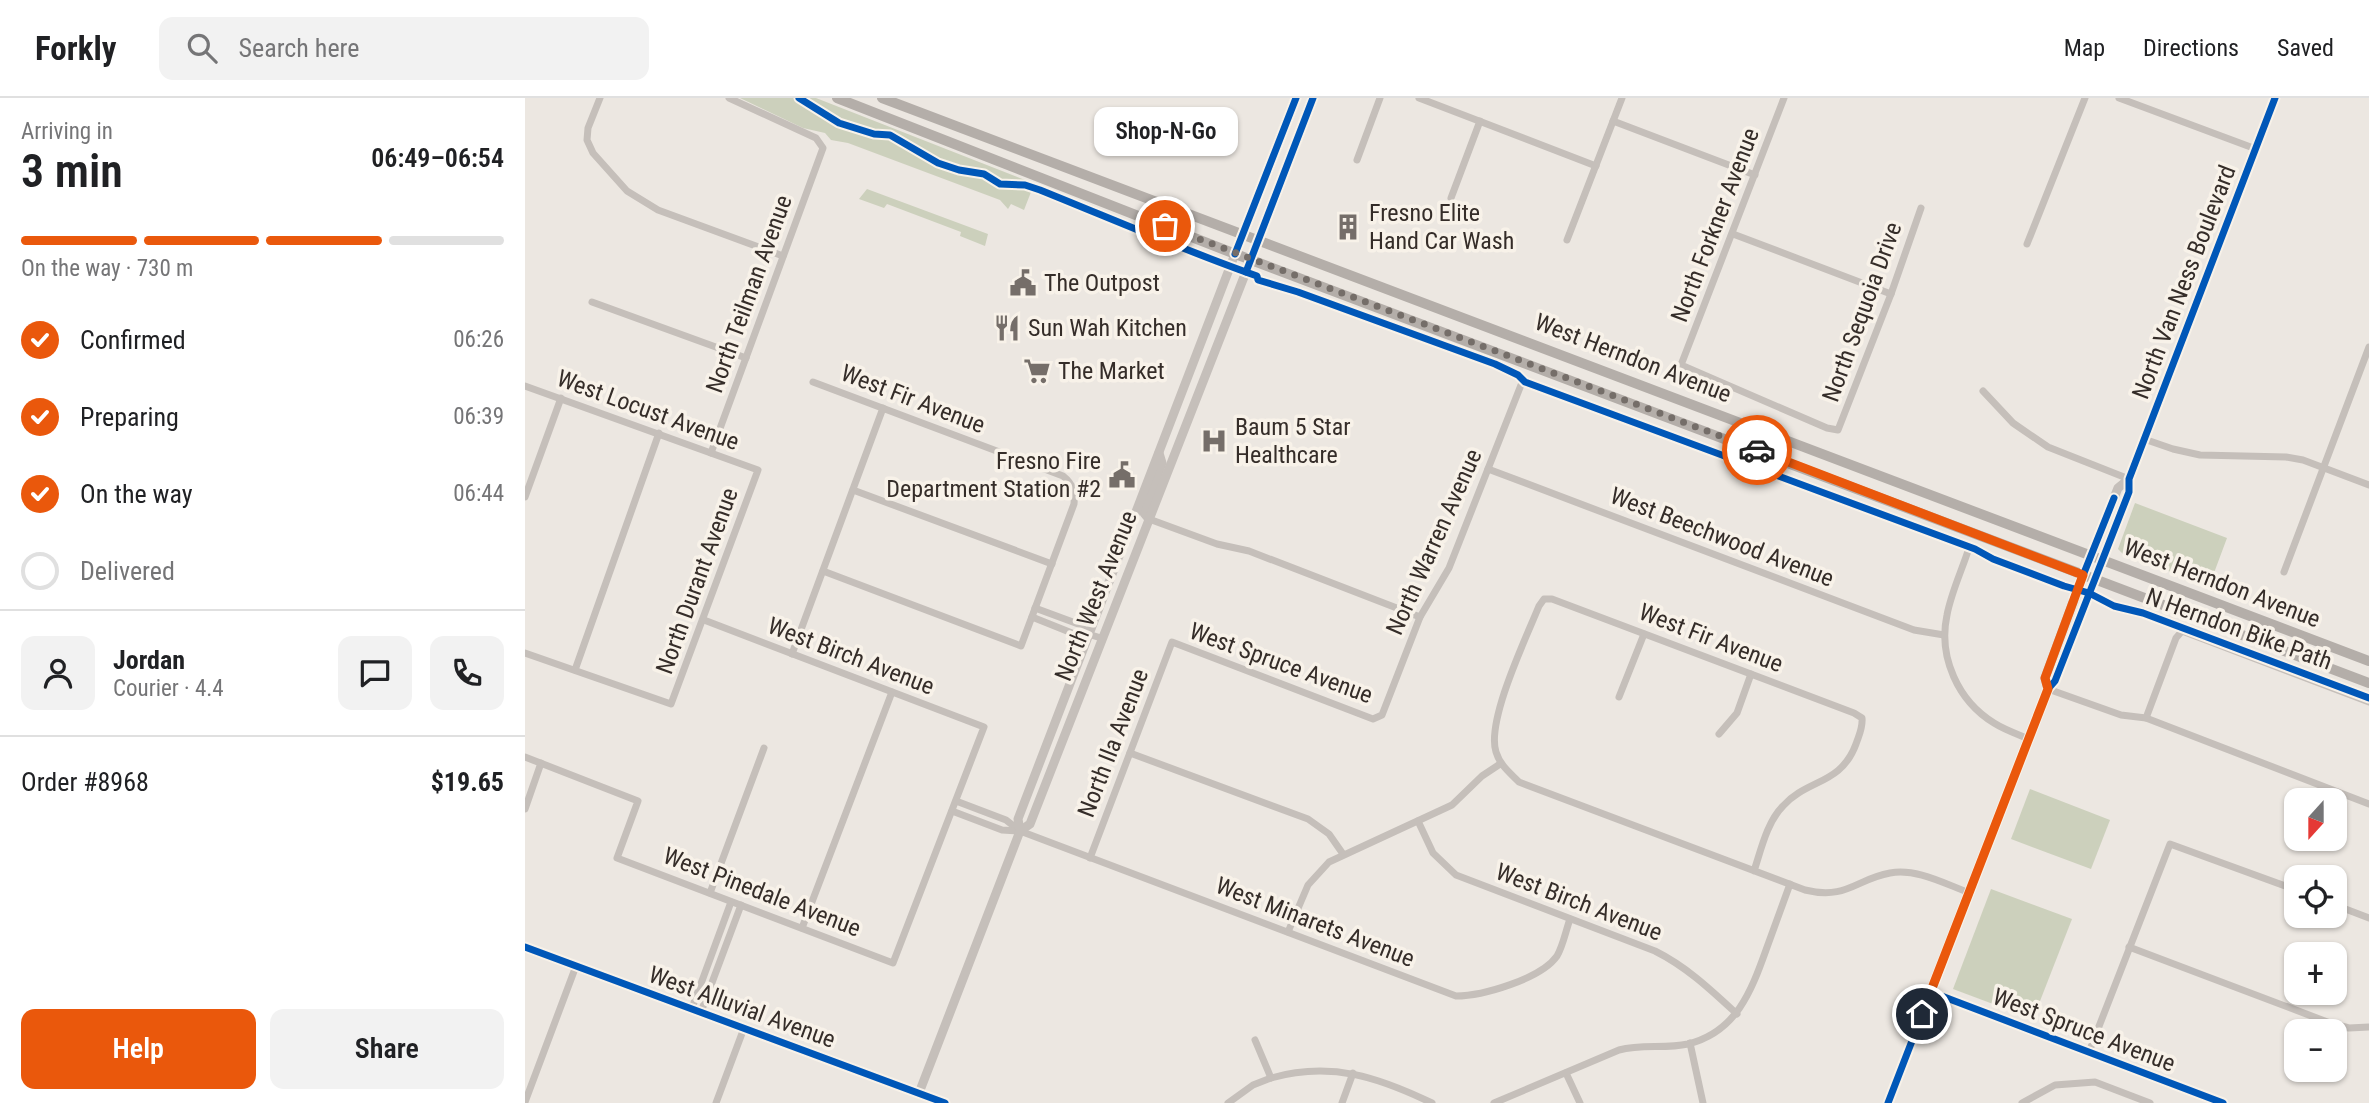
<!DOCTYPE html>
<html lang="en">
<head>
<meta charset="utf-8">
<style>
  :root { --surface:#fff; --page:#f2f2f2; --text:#202124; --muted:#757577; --line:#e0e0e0; --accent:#ea580c }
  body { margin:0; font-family:"Roboto Condensed",sans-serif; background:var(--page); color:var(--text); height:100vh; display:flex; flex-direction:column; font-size:26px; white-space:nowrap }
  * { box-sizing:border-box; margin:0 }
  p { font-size:23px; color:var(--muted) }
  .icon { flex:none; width:38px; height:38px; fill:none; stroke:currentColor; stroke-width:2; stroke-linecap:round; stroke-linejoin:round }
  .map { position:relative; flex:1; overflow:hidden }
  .drawer { display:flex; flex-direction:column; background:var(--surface); width:525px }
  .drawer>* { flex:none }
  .needle { width:46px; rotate:201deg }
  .controls { position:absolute; left:1759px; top:690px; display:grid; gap:14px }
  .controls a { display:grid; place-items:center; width:63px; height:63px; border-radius:14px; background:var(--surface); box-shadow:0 2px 5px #0004; font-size:35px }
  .pin { position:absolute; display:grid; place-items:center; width:60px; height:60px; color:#fff; margin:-30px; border:4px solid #fff; border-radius:50%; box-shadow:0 2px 7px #0007 }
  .courier { position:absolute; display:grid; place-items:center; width:70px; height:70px; margin:-35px; border:5px solid #ea580c; border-radius:50%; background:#fff; color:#222; box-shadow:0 2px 9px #0007 }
  .bubble { position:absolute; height:49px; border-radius:14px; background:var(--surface); box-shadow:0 2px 5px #0004; font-size:23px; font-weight:600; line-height:49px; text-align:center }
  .overview em { font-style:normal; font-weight:600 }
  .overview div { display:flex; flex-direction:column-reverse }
  .overview { display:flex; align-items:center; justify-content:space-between; height:119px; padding:0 21px }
  h1 { font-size:46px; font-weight:600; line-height:52px }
  .bar { display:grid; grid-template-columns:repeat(4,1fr); gap:10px 7px; align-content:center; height:84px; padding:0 21px }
  .bar i { height:9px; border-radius:5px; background:var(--line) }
  .bar .on { background:var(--accent) }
  .bar p { grid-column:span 4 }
  .line { display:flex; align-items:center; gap:18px; padding:0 21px; border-top:2px solid var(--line) }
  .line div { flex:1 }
  .round { display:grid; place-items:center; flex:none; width:74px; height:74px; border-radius:14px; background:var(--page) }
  ol { padding:0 21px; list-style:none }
  li { display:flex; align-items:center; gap:21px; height:77px }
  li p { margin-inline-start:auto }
  li .icon { padding:7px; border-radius:50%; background:var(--accent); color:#fff; stroke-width:4 }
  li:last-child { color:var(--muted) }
  li i { width:38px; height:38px; border:4px solid var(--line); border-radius:50% }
  .button { display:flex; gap:14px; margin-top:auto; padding:14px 21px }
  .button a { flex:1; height:80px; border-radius:14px; background:var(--accent); color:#fff; font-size:28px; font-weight:600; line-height:80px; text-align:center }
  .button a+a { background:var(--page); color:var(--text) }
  header { display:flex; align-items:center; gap:42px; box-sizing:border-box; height:98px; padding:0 35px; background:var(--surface); border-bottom:2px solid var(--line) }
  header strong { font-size:33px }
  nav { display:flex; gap:38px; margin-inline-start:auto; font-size:24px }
  .search { width:490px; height:63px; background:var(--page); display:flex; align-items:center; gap:18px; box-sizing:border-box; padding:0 24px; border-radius:14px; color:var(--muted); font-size:26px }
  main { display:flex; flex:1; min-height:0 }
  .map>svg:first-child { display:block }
</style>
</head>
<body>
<header>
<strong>Forkly</strong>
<div class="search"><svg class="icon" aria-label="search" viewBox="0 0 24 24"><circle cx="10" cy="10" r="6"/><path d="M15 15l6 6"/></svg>Search here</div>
<nav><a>Map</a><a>Directions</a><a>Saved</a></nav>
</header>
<main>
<section class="drawer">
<div class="overview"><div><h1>3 min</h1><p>Arriving in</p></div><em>06:49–06:54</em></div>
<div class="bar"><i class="on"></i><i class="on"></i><i class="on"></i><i></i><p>On the way · 730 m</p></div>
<ol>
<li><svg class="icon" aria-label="check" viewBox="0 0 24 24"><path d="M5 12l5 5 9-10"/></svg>Confirmed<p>06:26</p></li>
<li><svg class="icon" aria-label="check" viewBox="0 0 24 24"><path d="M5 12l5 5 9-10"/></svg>Preparing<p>06:39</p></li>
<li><svg class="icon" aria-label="check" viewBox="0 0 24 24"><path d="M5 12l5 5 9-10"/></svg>On the way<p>06:44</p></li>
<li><i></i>Delivered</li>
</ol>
<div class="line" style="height:126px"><a class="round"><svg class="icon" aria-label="person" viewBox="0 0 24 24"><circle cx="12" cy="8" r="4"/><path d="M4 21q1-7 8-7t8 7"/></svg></a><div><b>Jordan</b><p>Courier · 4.4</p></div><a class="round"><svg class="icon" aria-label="chat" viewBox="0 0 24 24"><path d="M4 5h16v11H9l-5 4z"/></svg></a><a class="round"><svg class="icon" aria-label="phone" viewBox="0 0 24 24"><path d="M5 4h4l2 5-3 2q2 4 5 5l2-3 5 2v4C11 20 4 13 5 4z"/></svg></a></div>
<div class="line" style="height:91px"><div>Order #8968</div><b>$19.65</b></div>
<div class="button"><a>Help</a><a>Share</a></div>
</section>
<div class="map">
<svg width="1844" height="1005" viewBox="0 0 1844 1005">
  <rect width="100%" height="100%" fill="#ece7e1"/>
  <g fill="#ccd0bc">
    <path d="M 215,0 L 291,0 L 635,135 C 650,144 689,155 695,168 L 621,137 L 506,94 L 499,112 L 486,106 L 483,111 L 475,102 L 323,45 L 306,42 L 300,35 L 278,30 Z"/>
    <path d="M 342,91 L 463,136 L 460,148 L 435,138 L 436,134 L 362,106 L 359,110 L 334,101 Z"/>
    <path d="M 1610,405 L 1702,440 L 1683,491 L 1662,480 L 1598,456 L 1593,451 Z"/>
    <path d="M 1505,691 L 1585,722 L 1566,771 L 1486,741 Z"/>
    <path d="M 1466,791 L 1547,821 L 1508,921 L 1428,891 Z"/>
  </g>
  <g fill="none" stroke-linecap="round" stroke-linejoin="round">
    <g stroke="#c5bfba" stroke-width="7">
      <path d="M 75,0 L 63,30 L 62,42 L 68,55 L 102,93 L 133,112 L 258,158"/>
      <path d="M 894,0 L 1071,68"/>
      <path d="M 1259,0 L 1156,267 L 1302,330 L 1313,332 L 1366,196 L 1396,110"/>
      <path d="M 1594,0 L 1731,51"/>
      <path d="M 1088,23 L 1230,77"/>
      <path d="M 832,62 L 855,0"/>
      <path d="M 926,100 L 955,23"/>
      <path d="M 1208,136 L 1366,196"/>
      <path d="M 1042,142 L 1097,0"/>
      <path d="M 1502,146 L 1560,0"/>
      <path d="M 67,204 L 221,260"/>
      <path d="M 288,284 L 538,378 C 548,386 550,394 549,406 L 496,548 L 298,473"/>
      <path d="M 0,288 L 233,372 L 146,606 L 0,555"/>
      <path d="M 1458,293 L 1488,325 L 1523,349 L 1604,381"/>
      <path d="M 1619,341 L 1648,351 L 1675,357 L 1761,359 L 1778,362 L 1844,387"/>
      <path d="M 186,355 L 298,50 L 291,40 L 204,0"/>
      <path d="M 963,371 L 1389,532 L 1419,537"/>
      <path d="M 328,392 L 527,466"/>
      <path d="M 0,399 L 36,300"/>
      <path d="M 624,421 L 692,446 L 724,453 L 895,519"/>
      <path d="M 1759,474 L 1844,249"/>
      <path d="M 510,510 L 556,527 L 563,536"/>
      <path d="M 507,519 L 552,537 L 563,536 L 576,540"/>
      <path d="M 267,556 L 358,310"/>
      <path d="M 50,572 L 134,335"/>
      <path d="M 1523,591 L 1596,617 L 1621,620 L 1844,706"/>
      <path d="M 1094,599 L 1119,536"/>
      <path d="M 1621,620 L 1651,540 L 1657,533 L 1844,604"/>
      <path d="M 1194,636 L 1212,615 L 1226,576"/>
      <path d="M 605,655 L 783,721 L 804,736 L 818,756"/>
      <path d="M 0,659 L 113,703 L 92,760 L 368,865 L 459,629 L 179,522"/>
      <path d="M 431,703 L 481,722 L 495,733 L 931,898 C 957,898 1016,881 1032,858 C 1038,848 1041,832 1045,821"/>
      <path d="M 0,711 L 16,665"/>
      <path d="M 427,713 L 477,732 L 494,733"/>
      <path d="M 893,723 L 908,755 L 931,777 L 1130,853 C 1162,869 1186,892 1212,916"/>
      <path d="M 565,760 L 647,544 L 848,621 L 857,617 L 895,519 L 924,470 L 996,287 L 1000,284 L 1444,450 C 1437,472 1426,495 1422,517 C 1413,559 1433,603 1469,625 C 1480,632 1492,636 1504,641"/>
      <path d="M 1229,773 C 1236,752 1242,724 1258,708 C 1282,681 1316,687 1331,646 C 1334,637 1338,630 1337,620 L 1329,615 L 1027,501 L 1019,501 L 1014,508 C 1001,540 961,623 971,654 C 975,667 984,674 994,684 L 1280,792 C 1322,802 1331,781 1365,775 C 1392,770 1420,786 1445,795"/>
      <path d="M 185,795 L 239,650"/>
      <path d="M 1810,807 L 1844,820"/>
      <path d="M 277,830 L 367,594"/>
      <path d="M 763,834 L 783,787 L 804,764 L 927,707 L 957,678 L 975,666"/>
      <path d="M 0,849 L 394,995"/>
      <path d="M 1604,849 L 1805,925 L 1824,930 L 1844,929"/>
      <path d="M 1406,894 L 1698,1005"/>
      <path d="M 167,910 L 206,804"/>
      <path d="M 176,914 L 216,807"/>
      <path d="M 730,942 L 746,980 C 806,963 853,979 907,1005"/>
      <path d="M 1165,945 L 1178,1005"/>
      <path d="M 1564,954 L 1645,746 L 1771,792"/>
      <path d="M 1041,975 L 1055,1005"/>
      <path d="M 0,1004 L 51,868"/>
      <path d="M 191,1005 L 219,930"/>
      <path d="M 703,1005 L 728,987 L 746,980"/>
      <path d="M 817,1005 L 828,975"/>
      <path d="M 969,1005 L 1094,952 C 1117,946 1140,951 1163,946 C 1211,934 1226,894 1241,852 C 1249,830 1257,808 1265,786"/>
      <path d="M 1497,1005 L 1530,987 L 1570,984 L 1625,1005"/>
    </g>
    <g stroke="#c5bfba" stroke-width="9">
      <path d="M 624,421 L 619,415 L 620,411 L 637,365 L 634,355"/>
      <path d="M 1523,591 L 1520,580 L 1558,477 L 1593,390 L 1604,381"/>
      <path d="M 495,733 L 505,726 L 726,161"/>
      <path d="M 420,1005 L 394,995 L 495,733 L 493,721 L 710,156"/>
      <path d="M 1363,1005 L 1523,591 L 1530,583 L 1604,394 L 1604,381 L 1750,0"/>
    </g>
    <g stroke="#b6b0ab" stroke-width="10">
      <path d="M 710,156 L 771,0"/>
      <path d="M 726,161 L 788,0"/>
    </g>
    <g stroke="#b4aea9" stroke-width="10">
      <path d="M 312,0 L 700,152 L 1844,585"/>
      <path d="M 357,0 L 1844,563"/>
    </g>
    <g stroke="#f8f2e9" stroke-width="11">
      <g id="cycleway">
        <path d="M 274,0 L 314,25 L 349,36 L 365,37 L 413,65 L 434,72 L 459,76 L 475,86 L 500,87 L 515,92 C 587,121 658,152 732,178 L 733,182 L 773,194 L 970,266 L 993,277 L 1000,284 L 1450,451 L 1468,461 L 1539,488 L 1564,495 L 1589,508 L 1618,515 L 1844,600"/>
        <path d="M 710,156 L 771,0"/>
        <path d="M 721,174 L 788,0"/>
        <path d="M 1549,500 L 1589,400"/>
        <path d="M 0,849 L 420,1005"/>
        <path d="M 1406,894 L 1698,1005"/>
        <path d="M 1363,1005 L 1523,591 L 1530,583 L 1604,394 L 1604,381 L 1750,0"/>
      </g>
    </g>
    <use href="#cycleway" stroke="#0057b8" stroke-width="7"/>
  </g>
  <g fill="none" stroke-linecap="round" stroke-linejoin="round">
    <path stroke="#756e69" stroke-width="7" stroke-dasharray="0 12.6" d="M 640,128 L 1232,352"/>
    <path stroke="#ea580c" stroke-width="9" d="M 1232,352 L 1558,477 L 1520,580 L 1523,591 L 1397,916"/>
  </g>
  <defs>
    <g id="building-bare" transform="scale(2.1)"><path d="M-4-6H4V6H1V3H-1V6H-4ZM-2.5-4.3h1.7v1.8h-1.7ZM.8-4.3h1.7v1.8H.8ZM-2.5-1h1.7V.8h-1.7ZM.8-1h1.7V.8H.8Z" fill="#756e69" stroke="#f8f2e9" stroke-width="2.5" paint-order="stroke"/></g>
    <g id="civic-bare" transform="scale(2.1)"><path d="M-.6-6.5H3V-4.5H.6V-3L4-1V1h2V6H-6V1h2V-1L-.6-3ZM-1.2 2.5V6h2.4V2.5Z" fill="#756e69" stroke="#f8f2e9" stroke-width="2.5" paint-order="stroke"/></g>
    <g id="restaurant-bare" transform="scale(2.1)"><path d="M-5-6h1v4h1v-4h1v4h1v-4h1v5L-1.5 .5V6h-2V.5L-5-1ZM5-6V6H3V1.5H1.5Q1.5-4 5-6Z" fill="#756e69" stroke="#f8f2e9" stroke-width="2.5" paint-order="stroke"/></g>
    <g id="supermarket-bare" transform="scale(2.1)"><path d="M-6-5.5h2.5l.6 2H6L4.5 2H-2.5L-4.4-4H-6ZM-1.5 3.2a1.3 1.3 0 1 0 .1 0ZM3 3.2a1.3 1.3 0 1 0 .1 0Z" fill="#756e69" stroke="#f8f2e9" stroke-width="2.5" paint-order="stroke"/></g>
    <g id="hospital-bare" transform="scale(2.1)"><path d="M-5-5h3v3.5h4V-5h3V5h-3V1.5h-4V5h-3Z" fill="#756e69" stroke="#f8f2e9" stroke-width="2.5" paint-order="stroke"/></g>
  </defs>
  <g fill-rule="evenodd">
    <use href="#building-bare" x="823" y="129"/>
    <use href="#civic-bare" x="498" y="185"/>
    <use href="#restaurant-bare" x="482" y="230"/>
    <use href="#supermarket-bare" x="512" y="273"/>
    <use href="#hospital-bare" x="689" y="343"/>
    <use href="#civic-bare" x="597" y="377"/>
  </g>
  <g text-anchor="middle" stroke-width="7" stroke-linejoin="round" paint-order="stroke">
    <g font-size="24" fill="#352d29" stroke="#f8f2e9" text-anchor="start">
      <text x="844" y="123">Fresno Elite<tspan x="844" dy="28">Hand Car Wash</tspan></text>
      <text x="519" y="193">The Outpost</text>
      <text x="503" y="238">Sun Wah Kitchen</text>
      <text x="533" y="281">The Market</text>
      <text x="710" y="337">Baum 5 Star<tspan x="710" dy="28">Healthcare</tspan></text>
      <text x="576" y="371" text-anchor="end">Fresno Fire<tspan x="576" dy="28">Department Station #2</tspan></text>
    </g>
    <g font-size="24" fill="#352d29" stroke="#f8f2e9">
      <text transform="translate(1190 127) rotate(-69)" y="8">North Forkner Avenue</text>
      <text transform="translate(1659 184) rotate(-69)" y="8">North Van Ness Boulevard</text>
      <text transform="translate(224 196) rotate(-70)" y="8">North Teilman Avenue</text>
      <text transform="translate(1337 214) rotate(-70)" y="8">North Sequoia Drive</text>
      <text transform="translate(1108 260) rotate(21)" y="8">West Herndon Avenue</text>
      <text transform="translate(388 301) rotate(21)" y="8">West Fir Avenue</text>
      <text transform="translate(123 312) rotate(20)" y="8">West Locust Avenue</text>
      <text transform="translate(1197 439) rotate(21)" y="8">West Beechwood Avenue</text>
      <text transform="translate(909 444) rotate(-66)" y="8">North Warren Avenue</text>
      <text transform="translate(172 483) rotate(-70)" y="8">North Durant Avenue</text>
      <text transform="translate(1697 485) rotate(21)" y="8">West Herndon Avenue</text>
      <text transform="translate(571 498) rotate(-68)" y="8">North West Avenue</text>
      <text transform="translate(1714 531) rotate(20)" y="8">N Herndon Bike Path</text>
      <text transform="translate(1186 540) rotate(21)" y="8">West Fir Avenue</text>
      <text transform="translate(326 558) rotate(21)" y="8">West Birch Avenue</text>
      <text transform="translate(756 565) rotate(20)" y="8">West Spruce Avenue</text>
      <text transform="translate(588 645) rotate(-69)" y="8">North Ila Avenue</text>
      <text transform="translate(237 794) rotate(21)" y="8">West Pinedale Avenue</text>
      <text transform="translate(1054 804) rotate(21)" y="8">West Birch Avenue</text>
      <text transform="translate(790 824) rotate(21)" y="8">West Minarets Avenue</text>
      <text transform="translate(217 909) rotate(20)" y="8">West Alluvial Avenue</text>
      <text transform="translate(1559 932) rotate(21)" y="8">West Spruce Avenue</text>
    </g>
  </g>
</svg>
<div class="controls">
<a><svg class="needle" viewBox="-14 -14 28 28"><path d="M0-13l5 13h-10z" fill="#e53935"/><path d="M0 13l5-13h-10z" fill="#757577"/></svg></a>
<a><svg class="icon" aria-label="locate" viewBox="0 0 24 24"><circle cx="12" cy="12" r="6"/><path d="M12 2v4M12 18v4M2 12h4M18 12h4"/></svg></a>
<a>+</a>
<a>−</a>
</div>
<div class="pin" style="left:640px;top:128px;background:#ea580c"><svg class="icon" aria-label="bag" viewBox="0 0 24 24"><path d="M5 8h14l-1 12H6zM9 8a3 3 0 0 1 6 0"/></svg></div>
<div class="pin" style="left:1397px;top:916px;background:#1f2937"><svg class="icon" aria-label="home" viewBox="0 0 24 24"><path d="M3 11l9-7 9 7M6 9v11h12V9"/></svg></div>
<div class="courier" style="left:1232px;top:352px"><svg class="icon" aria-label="car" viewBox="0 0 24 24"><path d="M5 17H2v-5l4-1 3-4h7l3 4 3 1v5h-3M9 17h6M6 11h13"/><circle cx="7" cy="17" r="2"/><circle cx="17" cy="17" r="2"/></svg></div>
<div class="bubble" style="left:569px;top:9px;width:144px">Shop-N-Go</div>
</div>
</main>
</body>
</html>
